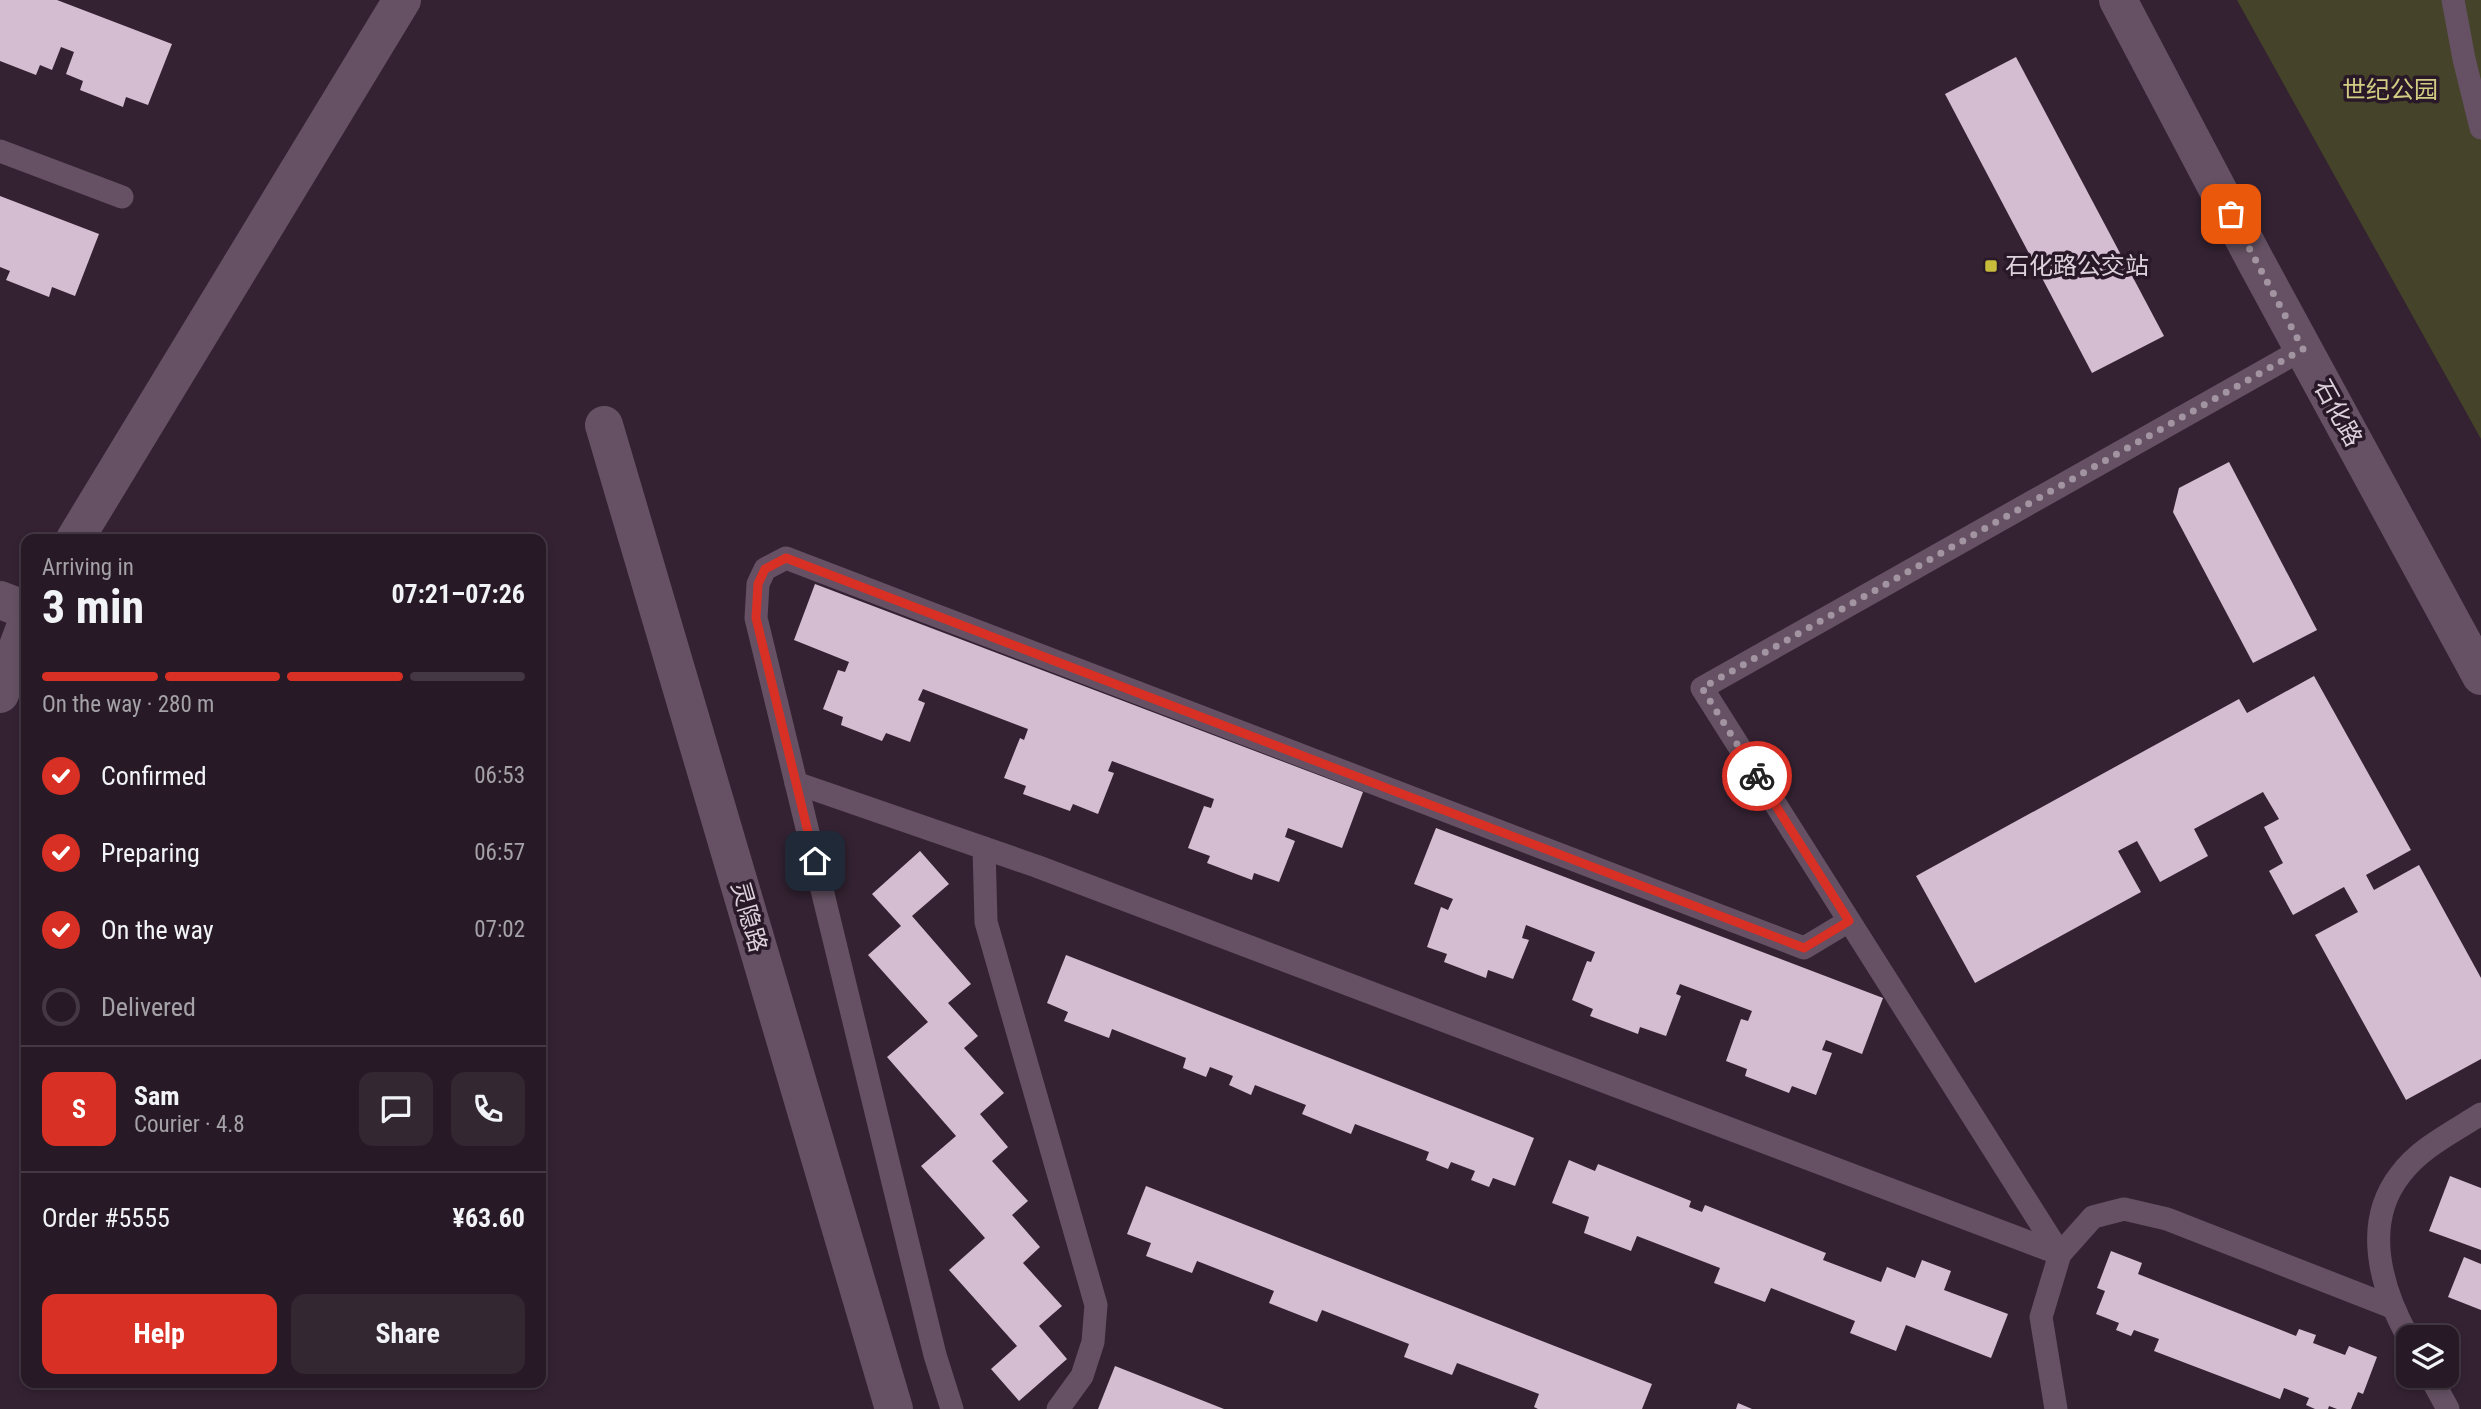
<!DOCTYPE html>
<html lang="en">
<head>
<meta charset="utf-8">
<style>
  :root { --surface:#271a26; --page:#332732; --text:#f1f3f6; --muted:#a4a1a7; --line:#433843; --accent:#d93025 }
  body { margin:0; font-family:"Roboto Condensed","Noto Sans SC",sans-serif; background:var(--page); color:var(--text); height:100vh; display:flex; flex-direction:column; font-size:26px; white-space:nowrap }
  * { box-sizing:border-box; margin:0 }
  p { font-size:23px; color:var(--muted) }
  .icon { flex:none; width:38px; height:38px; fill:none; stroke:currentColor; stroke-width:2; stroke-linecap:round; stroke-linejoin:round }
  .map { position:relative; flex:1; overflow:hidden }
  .panel { position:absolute; left:21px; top:534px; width:525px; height:854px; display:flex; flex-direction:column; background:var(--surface); border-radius:14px; box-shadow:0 4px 10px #0003,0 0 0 2px var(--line) }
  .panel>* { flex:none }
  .controls { position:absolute; left:2396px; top:1325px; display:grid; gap:14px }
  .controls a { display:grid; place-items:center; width:63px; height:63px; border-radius:14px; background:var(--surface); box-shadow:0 4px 10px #0003,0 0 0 2px var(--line); font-size:35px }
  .pin { position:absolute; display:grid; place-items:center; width:60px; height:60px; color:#fff; margin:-30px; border-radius:14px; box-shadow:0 4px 10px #0006 }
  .courier { position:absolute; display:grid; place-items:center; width:70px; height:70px; margin:-35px; border:5px solid #d93025; border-radius:50%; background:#fff; color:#222; box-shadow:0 2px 9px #0007 }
  .overview em { font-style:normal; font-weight:700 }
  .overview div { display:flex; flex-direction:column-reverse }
  .overview { display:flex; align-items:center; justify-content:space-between; height:119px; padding:0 21px }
  h1 { font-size:46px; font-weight:700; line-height:52px }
  .bar { display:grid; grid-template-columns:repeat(4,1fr); gap:10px 7px; align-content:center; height:84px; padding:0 21px }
  .bar i { height:9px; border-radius:5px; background:var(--line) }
  .bar .selected { background:var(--accent) }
  .bar p { grid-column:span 4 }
  .line { display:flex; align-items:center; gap:18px; padding:0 21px; border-top:2px solid var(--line) }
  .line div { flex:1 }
  .round { display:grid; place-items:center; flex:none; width:74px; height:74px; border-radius:14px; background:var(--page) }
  ol { padding:0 21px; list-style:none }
  li { display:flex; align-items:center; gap:21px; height:77px }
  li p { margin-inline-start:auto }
  li .icon { padding:7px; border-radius:50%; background:var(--accent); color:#fff; stroke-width:4 }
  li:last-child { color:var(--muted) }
  li i { width:38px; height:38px; border:4px solid var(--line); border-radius:50% }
  .primary-button { display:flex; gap:14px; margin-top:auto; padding:14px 21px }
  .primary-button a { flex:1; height:80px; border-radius:14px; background:var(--accent); color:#fff; font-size:28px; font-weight:700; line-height:80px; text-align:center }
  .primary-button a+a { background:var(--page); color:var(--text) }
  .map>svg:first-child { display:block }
</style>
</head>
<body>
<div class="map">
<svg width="2481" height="1409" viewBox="0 0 2481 1409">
  <rect width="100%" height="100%" fill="#342232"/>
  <path fill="#454329" d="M 2237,0 L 2481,0 L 2481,439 Z"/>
  <g fill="#d4bdd1">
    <path d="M 0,0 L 57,0 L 172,44 L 148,105 L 126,97 L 123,107 L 80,90 L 83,81 L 66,74 L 74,52 L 61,47 L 52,70 L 40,65 L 36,75 L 0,61 Z"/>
    <path d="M 2016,57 L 2164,336 L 2092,373 L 1945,94 Z"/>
    <path d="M 0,196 L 99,234 L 75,296 L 52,287 L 49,297 L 6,280 L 10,271 L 0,267 Z"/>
    <path d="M 2229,462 L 2317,630 L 2253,663 L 2173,512 L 2179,488 Z"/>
    <path d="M 815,584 L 1363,792 L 1342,848 L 1288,828 L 1285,837 L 1295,841 L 1279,882 L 1254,873 L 1252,880 L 1207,863 L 1210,856 L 1188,848 L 1204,806 L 1211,808 L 1214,799 L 1112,761 L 1108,771 L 1114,773 L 1098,814 L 1073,804 L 1070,811 L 1023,794 L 1026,786 L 1004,778 L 1020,738 L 1024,740 L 1028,729 L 923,689 L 918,700 L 925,703 L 910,742 L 886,733 L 882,741 L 841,725 L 843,717 L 823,709 L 838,670 L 845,672 L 849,662 L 794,640 Z"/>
    <path d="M 2314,676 L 2411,850 L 2366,875 L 2374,890 L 2419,865 L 2481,978 L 2481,1059 L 2406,1100 L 2315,935 L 2358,912 L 2344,887 L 2293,915 L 2269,871 L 2283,863 L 2264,827 L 2279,819 L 2263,792 L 2194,829 L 2208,856 L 2160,882 L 2137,841 L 2118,851 L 2141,892 L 1975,983 L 1916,876 L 2239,699 L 2247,713 Z"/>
    <path d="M 1436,828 L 1883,998 L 1862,1054 L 1826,1040 L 1822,1050 L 1832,1053 L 1816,1095 L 1792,1086 L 1789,1093 L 1745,1076 L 1747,1069 L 1726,1061 L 1741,1019 L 1748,1021 L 1752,1011 L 1680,984 L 1676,994 L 1681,996 L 1666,1036 L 1640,1027 L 1638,1034 L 1590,1016 L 1593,1009 L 1572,1000 L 1587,961 L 1591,962 L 1595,952 L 1526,925 L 1522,938 L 1529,940 L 1513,979 L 1488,970 L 1486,978 L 1444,962 L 1447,954 L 1427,947 L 1441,907 L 1448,910 L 1453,899 L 1414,884 Z"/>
    <path d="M 920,851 L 949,884 L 912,916 L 971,984 L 948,1003 L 978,1036 L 964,1048 L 1004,1093 L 980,1114 L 1008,1147 L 992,1161 L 1028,1201 L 1012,1215 L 1040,1247 L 1023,1263 L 1062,1306 L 1039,1326 L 1067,1359 L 1019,1401 L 991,1369 L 1017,1346 L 949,1270 L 985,1238 L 921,1166 L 956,1136 L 887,1057 L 928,1022 L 868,955 L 901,926 L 872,894 Z"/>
    <path d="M 1066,955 L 1534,1138 L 1515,1186 L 1493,1178 L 1489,1187 L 1471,1180 L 1475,1171 L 1451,1162 L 1448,1169 L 1426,1160 L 1429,1152 L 1355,1124 L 1351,1134 L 1302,1114 L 1306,1105 L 1255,1085 L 1251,1095 L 1229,1085 L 1233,1076 L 1210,1067 L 1206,1077 L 1183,1068 L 1186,1058 L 1112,1029 L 1109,1038 L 1064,1021 L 1068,1012 L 1047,1003 Z"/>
    <path d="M 1569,1160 L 1595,1171 L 1598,1164 L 1691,1201 L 1689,1207 L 1702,1212 L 1705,1205 L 1826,1253 L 1823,1260 L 1881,1282 L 1887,1267 L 1915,1278 L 1922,1260 L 1951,1271 L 1944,1290 L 2008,1314 L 1991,1358 L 1906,1325 L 1896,1351 L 1850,1333 L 1855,1321 L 1771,1288 L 1765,1302 L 1714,1283 L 1720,1268 L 1637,1236 L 1631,1251 L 1584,1233 L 1589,1217 L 1552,1203 Z"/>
    <path d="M 2450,1176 L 2481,1188 L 2481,1250 L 2429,1231 Z"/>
    <path d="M 1146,1186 L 1652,1384 L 1642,1409 L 1538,1409 L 1534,1407 L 1539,1394 L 1457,1363 L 1452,1375 L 1404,1357 L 1409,1344 L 1322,1310 L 1317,1322 L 1269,1303 L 1274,1291 L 1197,1261 L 1192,1273 L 1146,1256 L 1151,1243 L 1127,1234 Z"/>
    <path d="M 2111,1251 L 2142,1263 L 2138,1274 L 2296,1336 L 2299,1329 L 2316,1335 L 2313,1343 L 2345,1355 L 2349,1346 L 2377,1357 L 2363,1394 L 2358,1392 L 2351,1409 L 2337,1409 L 2329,1406 L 2328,1409 L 2315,1409 L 2306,1405 L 2309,1398 L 2284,1388 L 2280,1399 L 2154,1351 L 2159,1339 L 2134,1330 L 2131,1336 L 2116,1330 L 2119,1323 L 2096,1314 L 2105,1291 L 2097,1288 Z"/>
    <path d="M 2464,1257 L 2481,1264 L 2481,1310 L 2448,1297 Z"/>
    <path d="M 1115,1366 L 1224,1409 L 1098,1409 Z"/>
    <path d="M 1738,1403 L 1752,1409 L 1736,1409 Z"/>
  </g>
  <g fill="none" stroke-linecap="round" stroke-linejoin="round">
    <g stroke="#655163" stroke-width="23">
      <path d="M 2453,0 L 2464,59 L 2481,128"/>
      <path d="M 0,151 L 122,197"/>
      <path d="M 796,783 L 1036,866 L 2060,1254"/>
      <path d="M 984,848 L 986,922 L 1096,1305 L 1093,1342 L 1082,1376 L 1058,1409"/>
      <path d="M 2060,1254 L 1702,688 L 2303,349"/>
      <path d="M 2408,1337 C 2381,1288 2362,1224 2400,1175 C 2420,1148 2453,1132 2481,1114"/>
      <path d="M 2430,1376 L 2448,1409"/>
      <path d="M 952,1409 L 935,1355 L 756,618 L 758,584 L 765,569 L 786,558 L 1804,948 L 1849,921"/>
      <path d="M 2056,1409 L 2041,1317 L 2060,1254 L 2093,1217 L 2124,1209 L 2167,1219 L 2392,1307"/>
    </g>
    <g stroke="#655163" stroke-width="38">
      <path d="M 604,425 L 894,1409"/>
      <path d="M 75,539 L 402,0"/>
      <path d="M 0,600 L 26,610"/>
      <path d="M 0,694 L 26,625"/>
    </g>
    <path stroke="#655163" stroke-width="38" d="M 2118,0 L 2256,262 L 2481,676"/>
  </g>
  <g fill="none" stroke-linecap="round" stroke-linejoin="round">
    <path stroke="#a294a0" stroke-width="7" stroke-dasharray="0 12.6" d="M 1757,776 L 1702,688 L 2303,349 L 2231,214"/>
    <path stroke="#d93025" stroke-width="9" d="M 815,861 L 756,618 L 758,584 L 765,569 L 786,558 L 1804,948 L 1849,921 L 1757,776"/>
  </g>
  <rect fill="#c7bb3b" stroke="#291928" stroke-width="2.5" x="1984" y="259" width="14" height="14" rx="3.5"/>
  <g text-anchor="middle" stroke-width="7" stroke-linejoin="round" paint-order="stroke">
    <g font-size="24" fill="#d3cd84" stroke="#291928">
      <text x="2390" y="98">世纪公园</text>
    </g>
    <g font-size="24" fill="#ddd2dc" stroke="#291928" text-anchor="start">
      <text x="2005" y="274">石化路公交站</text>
    </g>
    <g font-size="24" fill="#ddd2dc" stroke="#291928">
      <text transform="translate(2338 413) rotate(61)" y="8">石化路</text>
      <text transform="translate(749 917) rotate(74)" y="8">灵隐路</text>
    </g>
  </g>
</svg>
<div class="controls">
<a><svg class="icon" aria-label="layers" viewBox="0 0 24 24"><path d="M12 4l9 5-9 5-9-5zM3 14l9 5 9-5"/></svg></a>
</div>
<div class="pin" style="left:2231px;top:214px;background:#ea580c"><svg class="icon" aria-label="bag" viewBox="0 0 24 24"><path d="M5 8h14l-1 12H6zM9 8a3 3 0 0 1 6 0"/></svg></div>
<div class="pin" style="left:815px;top:861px;background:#1f2937"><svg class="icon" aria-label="home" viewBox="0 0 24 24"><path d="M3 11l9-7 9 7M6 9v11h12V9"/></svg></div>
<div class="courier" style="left:1757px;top:776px"><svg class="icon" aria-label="bike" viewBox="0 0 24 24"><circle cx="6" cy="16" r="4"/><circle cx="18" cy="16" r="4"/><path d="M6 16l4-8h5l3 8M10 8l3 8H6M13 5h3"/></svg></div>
<section class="panel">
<div class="overview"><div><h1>3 min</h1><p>Arriving in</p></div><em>07:21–07:26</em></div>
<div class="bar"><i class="selected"></i><i class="selected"></i><i class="selected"></i><i></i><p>On the way · 280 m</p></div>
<ol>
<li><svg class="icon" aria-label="check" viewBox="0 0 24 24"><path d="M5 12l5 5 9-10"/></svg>Confirmed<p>06:53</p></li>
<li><svg class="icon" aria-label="check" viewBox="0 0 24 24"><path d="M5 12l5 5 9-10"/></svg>Preparing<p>06:57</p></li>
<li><svg class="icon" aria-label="check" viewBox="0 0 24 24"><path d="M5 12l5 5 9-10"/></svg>On the way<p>07:02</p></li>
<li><i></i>Delivered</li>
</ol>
<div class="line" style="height:126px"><b class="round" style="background:var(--accent);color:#fff">S</b><div><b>Sam</b><p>Courier · 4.8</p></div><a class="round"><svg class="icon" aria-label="chat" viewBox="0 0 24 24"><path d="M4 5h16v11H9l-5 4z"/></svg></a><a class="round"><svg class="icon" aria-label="phone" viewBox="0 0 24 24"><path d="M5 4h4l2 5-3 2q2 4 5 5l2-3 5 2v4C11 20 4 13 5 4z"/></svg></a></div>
<div class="line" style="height:91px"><div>Order #5555</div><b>¥63.60</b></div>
<div class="primary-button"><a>Help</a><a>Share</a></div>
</section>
</div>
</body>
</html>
